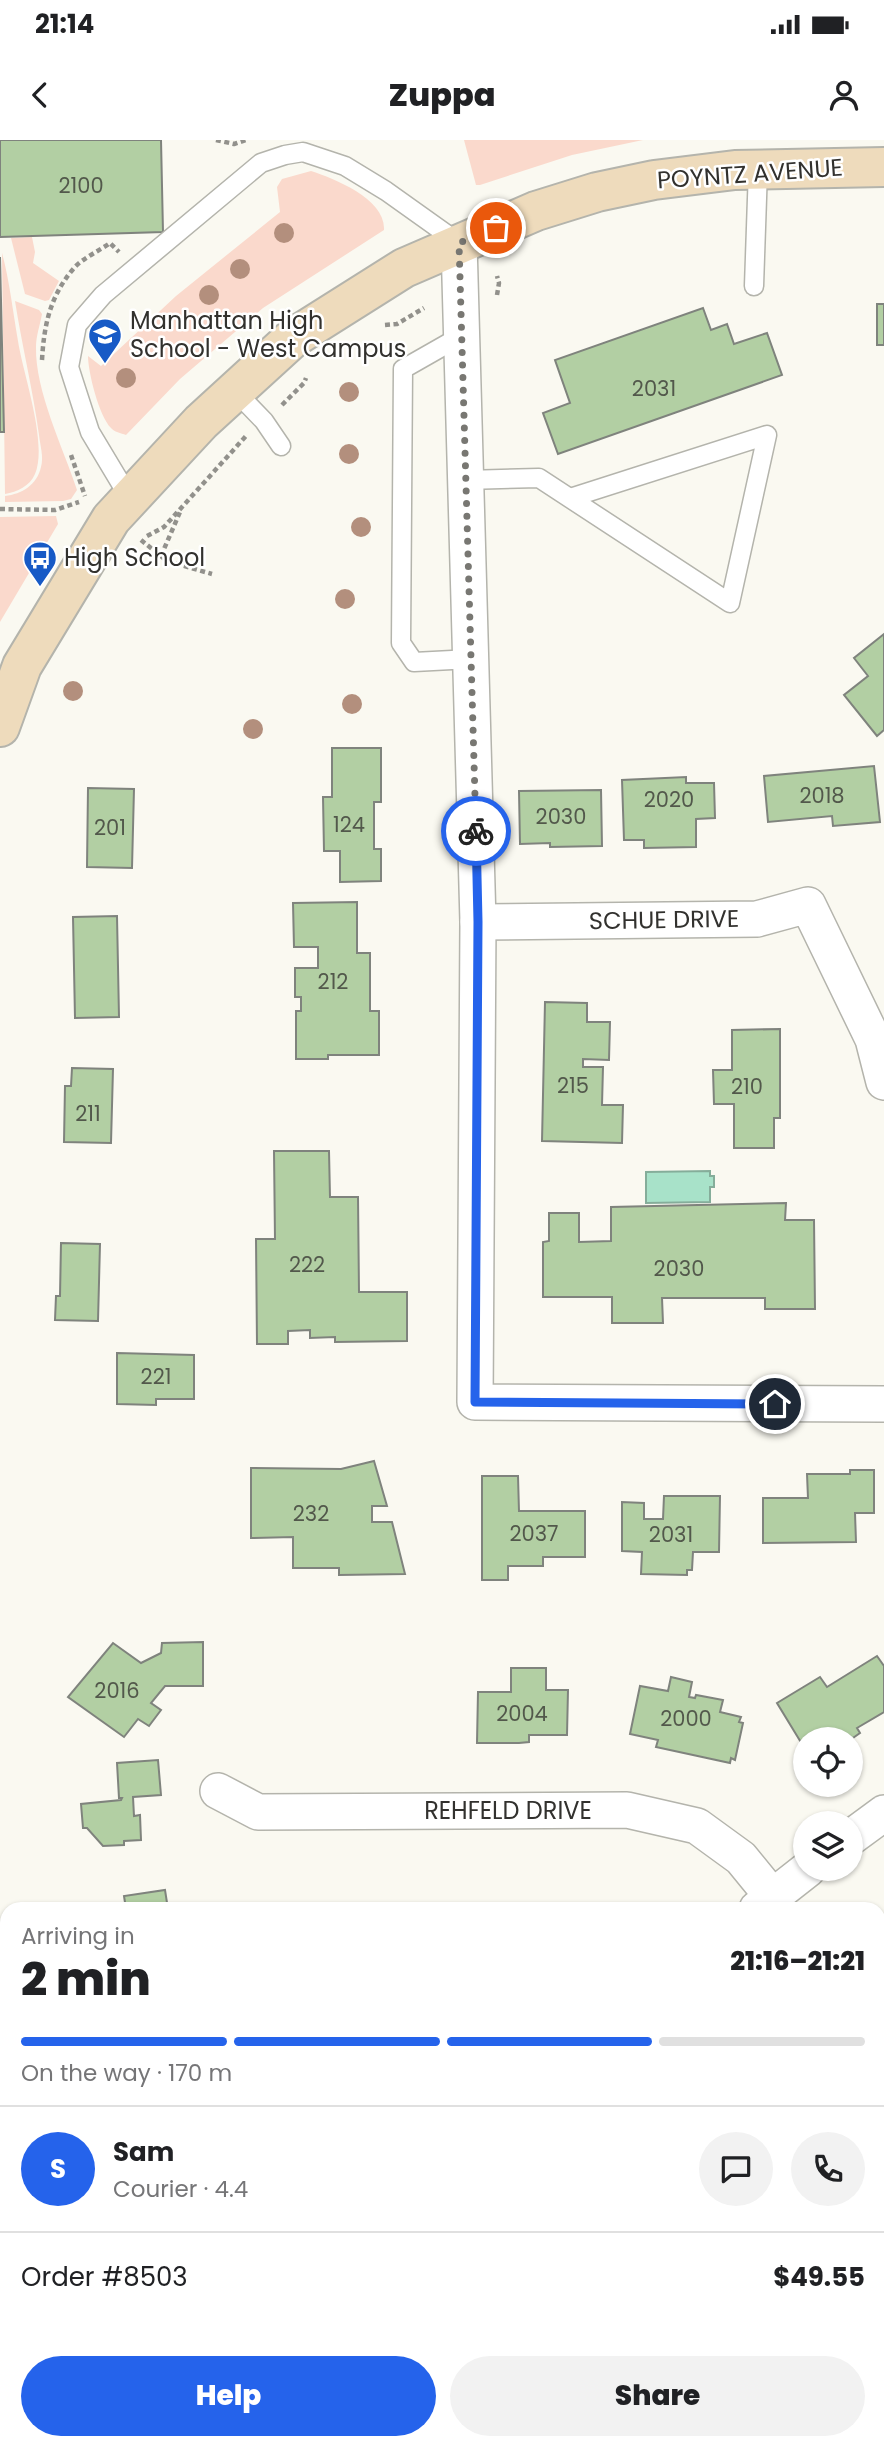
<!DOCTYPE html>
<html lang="en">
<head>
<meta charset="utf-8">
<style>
  :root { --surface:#fff; --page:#f2f2f2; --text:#202124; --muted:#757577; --line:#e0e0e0; --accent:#2563eb }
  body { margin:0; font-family:Poppins,sans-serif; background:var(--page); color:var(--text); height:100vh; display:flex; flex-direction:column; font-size:26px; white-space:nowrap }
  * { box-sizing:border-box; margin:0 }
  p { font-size:23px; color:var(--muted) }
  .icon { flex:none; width:38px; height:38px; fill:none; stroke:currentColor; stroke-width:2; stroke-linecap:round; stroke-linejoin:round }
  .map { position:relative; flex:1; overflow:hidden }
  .details { position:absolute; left:0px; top:1762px; width:886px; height:548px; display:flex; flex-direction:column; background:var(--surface); border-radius:21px 21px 0 0; box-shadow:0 2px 5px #0004 }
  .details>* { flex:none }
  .tools { position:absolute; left:793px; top:1587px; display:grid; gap:14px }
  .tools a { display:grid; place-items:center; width:70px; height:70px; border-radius:50%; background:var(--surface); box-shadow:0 2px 5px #0004; font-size:35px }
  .pin { position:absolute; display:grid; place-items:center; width:60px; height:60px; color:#fff; margin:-30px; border:4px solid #fff; border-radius:50%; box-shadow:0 2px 7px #0007 }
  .courier { position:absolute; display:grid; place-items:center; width:70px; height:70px; margin:-35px; border:5px solid #2563eb; border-radius:50%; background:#fff; color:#222; box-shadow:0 2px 9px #0007 }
  .headline em { font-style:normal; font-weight:800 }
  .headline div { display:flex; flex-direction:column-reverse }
  .headline { display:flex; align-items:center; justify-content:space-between; height:119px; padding:0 21px }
  h1 { font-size:46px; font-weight:800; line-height:52px }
  .bar { display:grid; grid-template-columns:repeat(4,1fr); gap:10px 7px; align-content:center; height:84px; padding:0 21px }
  .bar i { height:9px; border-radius:5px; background:var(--line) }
  .bar .active { background:var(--accent) }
  .bar p { grid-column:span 4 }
  .line { display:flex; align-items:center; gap:18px; padding:0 21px; border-top:2px solid var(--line) }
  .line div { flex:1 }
  .round { display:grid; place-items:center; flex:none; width:74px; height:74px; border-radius:37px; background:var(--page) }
  .button { display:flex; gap:14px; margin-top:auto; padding:14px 21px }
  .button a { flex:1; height:80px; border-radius:42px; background:var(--accent); color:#fff; font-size:28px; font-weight:800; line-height:80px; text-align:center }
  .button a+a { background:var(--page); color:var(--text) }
  .status { display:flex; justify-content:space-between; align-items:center; height:49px; padding:0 35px; background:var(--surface); direction:ltr }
  .status svg { height:19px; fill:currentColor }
  header { display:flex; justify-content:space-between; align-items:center; height:91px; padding:0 21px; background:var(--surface); font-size:32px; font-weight:800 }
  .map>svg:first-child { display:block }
</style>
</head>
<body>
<div class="status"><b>21:14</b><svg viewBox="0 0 49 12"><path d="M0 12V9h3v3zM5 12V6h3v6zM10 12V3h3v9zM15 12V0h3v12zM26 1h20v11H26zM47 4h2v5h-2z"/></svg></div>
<header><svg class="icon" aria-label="back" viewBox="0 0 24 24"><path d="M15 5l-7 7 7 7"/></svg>Zuppa<svg class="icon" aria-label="person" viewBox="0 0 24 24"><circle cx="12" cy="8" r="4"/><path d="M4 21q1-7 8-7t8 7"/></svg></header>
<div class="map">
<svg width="884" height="2309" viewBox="0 0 884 2309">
  <rect width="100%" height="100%" fill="#faf9f1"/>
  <g fill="#fad9cc">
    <path d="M 464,0 L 643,0 L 572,15 L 480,45 L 476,45 Z"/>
    <path d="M 311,31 C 335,39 386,59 384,90 L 263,168 L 180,239 L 126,295 C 121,293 114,292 111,288 C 99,276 88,232 88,216 L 101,226 L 176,156 L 280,72 L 277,47 L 282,39 Z"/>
    <path d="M 32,97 L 35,112 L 33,123 L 59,141 L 49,160 L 45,161 L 25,154 L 11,98 Z"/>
    <path d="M 2,113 C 9,138 13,172 18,201 C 23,234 48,303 35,334 C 30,346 17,352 5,354 Z"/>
    <path d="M 15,161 L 39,170 L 42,174 C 40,185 36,196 36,207 C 35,251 63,307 77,350 L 71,359 L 63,361 L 5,362 L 5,356 C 22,354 37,345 41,327 C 44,317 40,305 39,295 C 33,250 22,206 15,161 Z"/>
    <path d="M 56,376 L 58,384 L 0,482 L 0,377 Z"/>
    <path d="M 68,2303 L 203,2303 L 203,2309 L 69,2309 Z"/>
  </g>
  <path fill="#a8e2c9" stroke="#85ad9a" stroke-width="2" d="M 710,1031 L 710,1036 L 714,1036 L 714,1047 L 710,1047 L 710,1062 L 646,1063 L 646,1032 Z"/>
  <g fill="#b2cfa3" stroke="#7f837d" stroke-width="2">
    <path d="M 0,0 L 161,0 L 163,92 L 0,97 Z"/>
    <path d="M 0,117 L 4,292 L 0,292 Z"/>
    <rect x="877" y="164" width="7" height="41"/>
    <path d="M 703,168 L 711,190 L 727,184 L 734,204 L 767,193 L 782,235 L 558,314 L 543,273 L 570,263 L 555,220 Z"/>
    <path d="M 884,494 L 884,590 L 877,596 L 844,555 L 868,536 L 854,518 Z"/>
    <path d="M 332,608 L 381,608 L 381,662 L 374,662 L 374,709 L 381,709 L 381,741 L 340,742 L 340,711 L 324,711 L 323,657 L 332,657 Z"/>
    <path d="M 874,626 L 880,682 L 833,686 L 832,676 L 768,682 L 764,636 Z"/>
    <path d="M 686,637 L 686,643 L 714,643 L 715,678 L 696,679 L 696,707 L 644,708 L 644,700 L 624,700 L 622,640 Z"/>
    <path d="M 88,648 L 134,649 L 132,728 L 87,727 Z"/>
    <path d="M 601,650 L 602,706 L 550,707 L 550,703 L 520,704 L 519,651 Z"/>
    <path d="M 357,762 L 357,813 L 370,813 L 370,871 L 379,871 L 379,915 L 328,915 L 328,919 L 296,919 L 296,871 L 301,871 L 301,857 L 295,857 L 295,828 L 318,828 L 318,807 L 294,807 L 293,763 Z"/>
    <path d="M 117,776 L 119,877 L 75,878 L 73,777 Z"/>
    <path d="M 545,862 L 587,863 L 587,882 L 610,882 L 609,920 L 583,919 L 583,927 L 603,927 L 602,965 L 623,965 L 622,1003 L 542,1001 Z"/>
    <path d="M 780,889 L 780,978 L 774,978 L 774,1008 L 734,1008 L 734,964 L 714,964 L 713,930 L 732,930 L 732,890 Z"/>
    <path d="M 72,928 L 113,929 L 111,1003 L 64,1002 L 65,946 L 71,946 Z"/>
    <path d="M 274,1011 L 329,1011 L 330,1057 L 358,1057 L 359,1152 L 407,1152 L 407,1201 L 335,1202 L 335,1197 L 310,1198 L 310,1190 L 288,1191 L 288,1204 L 257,1204 L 256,1099 L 275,1099 Z"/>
    <path d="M 786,1063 L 785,1080 L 814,1080 L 815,1169 L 765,1169 L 765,1158 L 662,1158 L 663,1183 L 612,1183 L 612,1157 L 543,1157 L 543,1102 L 549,1101 L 549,1073 L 579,1073 L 579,1102 L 611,1101 L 611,1067 Z"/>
    <path d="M 61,1103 L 100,1104 L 98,1181 L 55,1180 L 56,1156 L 60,1156 Z"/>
    <path d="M 117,1213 L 194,1215 L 194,1259 L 156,1259 L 156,1265 L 117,1264 Z"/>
    <path d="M 374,1321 L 387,1366 L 372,1366 L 372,1382 L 392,1382 L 405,1434 L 339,1435 L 339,1428 L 293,1428 L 293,1397 L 251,1398 L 251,1328 L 341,1329 Z"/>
    <path d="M 850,1330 L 874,1330 L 874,1373 L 855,1373 L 856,1402 L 763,1403 L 763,1358 L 808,1358 L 807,1334 L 850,1334 Z"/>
    <path d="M 482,1336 L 518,1336 L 519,1371 L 585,1371 L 585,1417 L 543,1417 L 543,1426 L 508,1426 L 508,1440 L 482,1440 Z"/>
    <path d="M 664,1356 L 720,1356 L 719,1412 L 693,1412 L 692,1430 L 687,1430 L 687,1435 L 641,1434 L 642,1412 L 622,1411 L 622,1362 L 644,1363 L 644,1379 L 663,1379 Z"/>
    <path d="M 203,1502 L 203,1546 L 165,1546 L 151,1563 L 161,1570 L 149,1586 L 138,1579 L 124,1597 L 68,1557 L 113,1503 L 141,1523 L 161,1513 L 162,1503 Z"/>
    <path d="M 877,1516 L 884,1526 L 884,1572 L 857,1588 L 860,1593 L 850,1600 L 805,1600 L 805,1609 L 777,1563 L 820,1537 L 827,1547 Z"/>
    <path d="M 511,1528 L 546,1528 L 546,1550 L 568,1550 L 567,1595 L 529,1595 L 529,1602 L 519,1603 L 477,1603 L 478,1552 L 511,1552 Z"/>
    <path d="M 671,1537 L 692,1542 L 689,1557 L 695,1558 L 696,1555 L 723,1560 L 720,1572 L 741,1577 L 739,1582 L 743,1583 L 735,1620 L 731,1618 L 730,1623 L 656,1607 L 658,1600 L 630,1594 L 640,1546 L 668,1551 Z"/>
    <path d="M 158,1620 L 161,1655 L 133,1657 L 134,1676 L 140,1675 L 141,1700 L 124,1701 L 124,1705 L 103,1706 L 87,1688 L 83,1688 L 81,1664 L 121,1660 L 122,1658 L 119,1658 L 117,1623 Z"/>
    <path d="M 165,1750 L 168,1769 L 126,1769 L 124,1756 Z"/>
    <path d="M 884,1927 L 884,1974 L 878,1970 L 878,1933 Z"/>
    <path d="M 884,2223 L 884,2306 L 878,2299 L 878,2227 Z"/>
    <path d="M 462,2303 L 491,2303 L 492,2304 L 490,2307 L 493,2309 L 459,2309 Z"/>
    <path d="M 809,2303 L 873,2303 L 865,2309 L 814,2309 Z"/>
  </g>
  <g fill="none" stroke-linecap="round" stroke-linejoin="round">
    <g stroke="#b4b4ac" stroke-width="21">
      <g id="lane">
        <path d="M 754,146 L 758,29"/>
        <path d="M 461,196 L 403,229 L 401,503 L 414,522 L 471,519"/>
        <path d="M 235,251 L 264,281 L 281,306"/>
        <path d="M 466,340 L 539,338 L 730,463 L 767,295 L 570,358"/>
        <path d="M 129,357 L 90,292 L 69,227 L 77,185 L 103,155 L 261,23 L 285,15 L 303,12 L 345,26 L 386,51 L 459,103"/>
      </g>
    </g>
    <g stroke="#b4b4ac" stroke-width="38">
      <g id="street">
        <path d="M 459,103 L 478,782 L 475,1262 L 884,1264"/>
        <path d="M 478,782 L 757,779 L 808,765 L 873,899 L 884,942"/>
        <path d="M 218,1651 L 258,1672 L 627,1670 L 697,1686 L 741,1718 L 772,1756"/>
        <path d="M 850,1698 L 884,1673"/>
        <path d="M 757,1769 L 808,1729"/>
        <path d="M 363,2309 L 367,2303"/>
      </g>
    </g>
    <g stroke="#b4b4ac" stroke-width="42">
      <g id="secondary">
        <path d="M 0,587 L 22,526 L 111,379 L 201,282 L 293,198 L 404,128 L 536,71 L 597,52 L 654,40 L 735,30 L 884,27"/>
        <path d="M 0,2086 L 7,2132"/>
        <path d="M 33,2303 L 34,2309"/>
      </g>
    </g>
    <g stroke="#92918c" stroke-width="4.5" stroke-dasharray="5 3.5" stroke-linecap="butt">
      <path d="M 216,0 L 234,4 L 246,0"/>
      <path d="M 497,155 L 499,143 L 497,136"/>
      <path d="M 385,185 L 397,184 L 424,168"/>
      <path d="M 42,220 C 44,185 50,156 74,128 C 83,118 99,111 110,103 L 119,112"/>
      <path d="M 282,265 L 304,243 L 306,238"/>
      <path d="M 71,315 L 85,356"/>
      <path d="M 0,369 L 55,370 L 79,362"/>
      <path d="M 147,396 L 164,387 L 246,296"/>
      <path d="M 141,400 L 167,421 L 212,434"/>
      <path d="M 161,416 L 180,372"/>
    </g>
    <use href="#lane" stroke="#fff" stroke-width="18"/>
    <use href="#street" stroke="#fff" stroke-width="35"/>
    <use href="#secondary" stroke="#eedbbc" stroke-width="38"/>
  </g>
  <g fill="#b38f7d">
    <circle cx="284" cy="93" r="10"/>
    <circle cx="240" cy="129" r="10"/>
    <circle cx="209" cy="155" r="10"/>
    <circle cx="126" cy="238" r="10"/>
    <circle cx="349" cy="252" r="10"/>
    <circle cx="349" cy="314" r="10"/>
    <circle cx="361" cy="387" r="10"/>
    <circle cx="345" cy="459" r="10"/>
    <circle cx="73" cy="551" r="10"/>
    <circle cx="352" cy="564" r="10"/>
    <circle cx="253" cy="589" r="10"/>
  </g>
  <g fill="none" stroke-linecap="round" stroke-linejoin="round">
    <path stroke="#787772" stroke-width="7" stroke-dasharray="0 12.6" d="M 476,691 L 459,103 L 496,88"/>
    <path stroke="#2563eb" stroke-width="9" d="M 476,691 L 478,782 L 475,1262 L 775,1264"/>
  </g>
  <defs>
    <g id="school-pin" transform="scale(1.75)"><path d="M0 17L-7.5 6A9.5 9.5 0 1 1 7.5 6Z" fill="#175ac6" stroke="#fff"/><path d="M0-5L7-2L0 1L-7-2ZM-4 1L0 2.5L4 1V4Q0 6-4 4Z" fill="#fff"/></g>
    <g id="bus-pin" transform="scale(1.75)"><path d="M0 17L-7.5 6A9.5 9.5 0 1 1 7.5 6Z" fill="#175ac6" stroke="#fff"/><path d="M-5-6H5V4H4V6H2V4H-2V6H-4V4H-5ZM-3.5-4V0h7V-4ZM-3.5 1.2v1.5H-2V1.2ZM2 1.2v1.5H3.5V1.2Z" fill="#fff"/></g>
  </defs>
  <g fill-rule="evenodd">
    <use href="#school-pin" x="105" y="195"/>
    <use href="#bus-pin" x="40" y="418"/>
  </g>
  <g text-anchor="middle" stroke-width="5" stroke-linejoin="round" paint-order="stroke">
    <g font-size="21" fill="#52584b">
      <text x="81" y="53">2100</text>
      <text x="654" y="256">2031</text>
      <text x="822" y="663">2018</text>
      <text x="669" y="667">2020</text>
      <text x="561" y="684">2030</text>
      <text x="349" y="692">124</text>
      <text x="110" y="695">201</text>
      <text x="333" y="849">212</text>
      <text x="573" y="953">215</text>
      <text x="747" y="954">210</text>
      <text x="88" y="981">211</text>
      <text x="307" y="1132">222</text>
      <text x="679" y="1136">2030</text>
      <text x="156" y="1244">221</text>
      <text x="311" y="1381">232</text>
      <text x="534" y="1401">2037</text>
      <text x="671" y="1402">2031</text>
      <text x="117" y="1558">2016</text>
      <text x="522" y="1581">2004</text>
      <text x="686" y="1586">2000</text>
    </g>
    <g font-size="24" fill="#32312e" stroke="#fff">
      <text transform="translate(750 34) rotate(-4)" y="8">POYNTZ AVENUE</text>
      <text transform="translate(664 780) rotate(-1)" y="8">SCHUE DRIVE</text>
      <text x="508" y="1679">REHFELD DRIVE</text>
    </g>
    <g font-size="24" fill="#32312e" stroke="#fff" text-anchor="start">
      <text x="130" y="189">Manhattan High<tspan x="130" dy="28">School - West Campus</tspan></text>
      <text x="64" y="426">High School</text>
    </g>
  </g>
</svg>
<div class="tools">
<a><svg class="icon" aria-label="locate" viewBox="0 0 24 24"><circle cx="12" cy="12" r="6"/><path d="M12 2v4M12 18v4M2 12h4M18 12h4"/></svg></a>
<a><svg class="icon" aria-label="layers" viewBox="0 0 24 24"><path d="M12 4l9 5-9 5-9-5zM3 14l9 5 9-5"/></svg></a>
</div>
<div class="pin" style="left:496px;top:88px;background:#ea580c"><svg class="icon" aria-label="bag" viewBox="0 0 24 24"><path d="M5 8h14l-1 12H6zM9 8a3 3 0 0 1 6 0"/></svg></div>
<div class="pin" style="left:775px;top:1264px;background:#1f2937"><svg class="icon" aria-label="home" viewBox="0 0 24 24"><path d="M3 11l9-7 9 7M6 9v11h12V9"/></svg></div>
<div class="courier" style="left:476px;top:691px"><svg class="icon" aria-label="bike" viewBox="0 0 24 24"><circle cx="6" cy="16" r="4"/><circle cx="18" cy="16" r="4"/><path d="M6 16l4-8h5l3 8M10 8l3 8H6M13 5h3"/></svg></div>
<section class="details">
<div class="headline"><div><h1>2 min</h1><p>Arriving in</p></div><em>21:16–21:21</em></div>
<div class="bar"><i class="active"></i><i class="active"></i><i class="active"></i><i></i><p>On the way · 170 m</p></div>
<div class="line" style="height:126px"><b class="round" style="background:var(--accent);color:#fff">S</b><div><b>Sam</b><p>Courier · 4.4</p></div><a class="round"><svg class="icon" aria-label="chat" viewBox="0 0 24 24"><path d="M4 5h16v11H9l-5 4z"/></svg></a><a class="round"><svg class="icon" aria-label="phone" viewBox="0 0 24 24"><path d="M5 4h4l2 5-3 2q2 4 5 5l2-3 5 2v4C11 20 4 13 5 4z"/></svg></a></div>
<div class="line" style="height:91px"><div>Order #8503</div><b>$49.55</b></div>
<div class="button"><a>Help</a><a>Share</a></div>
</section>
</div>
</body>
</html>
